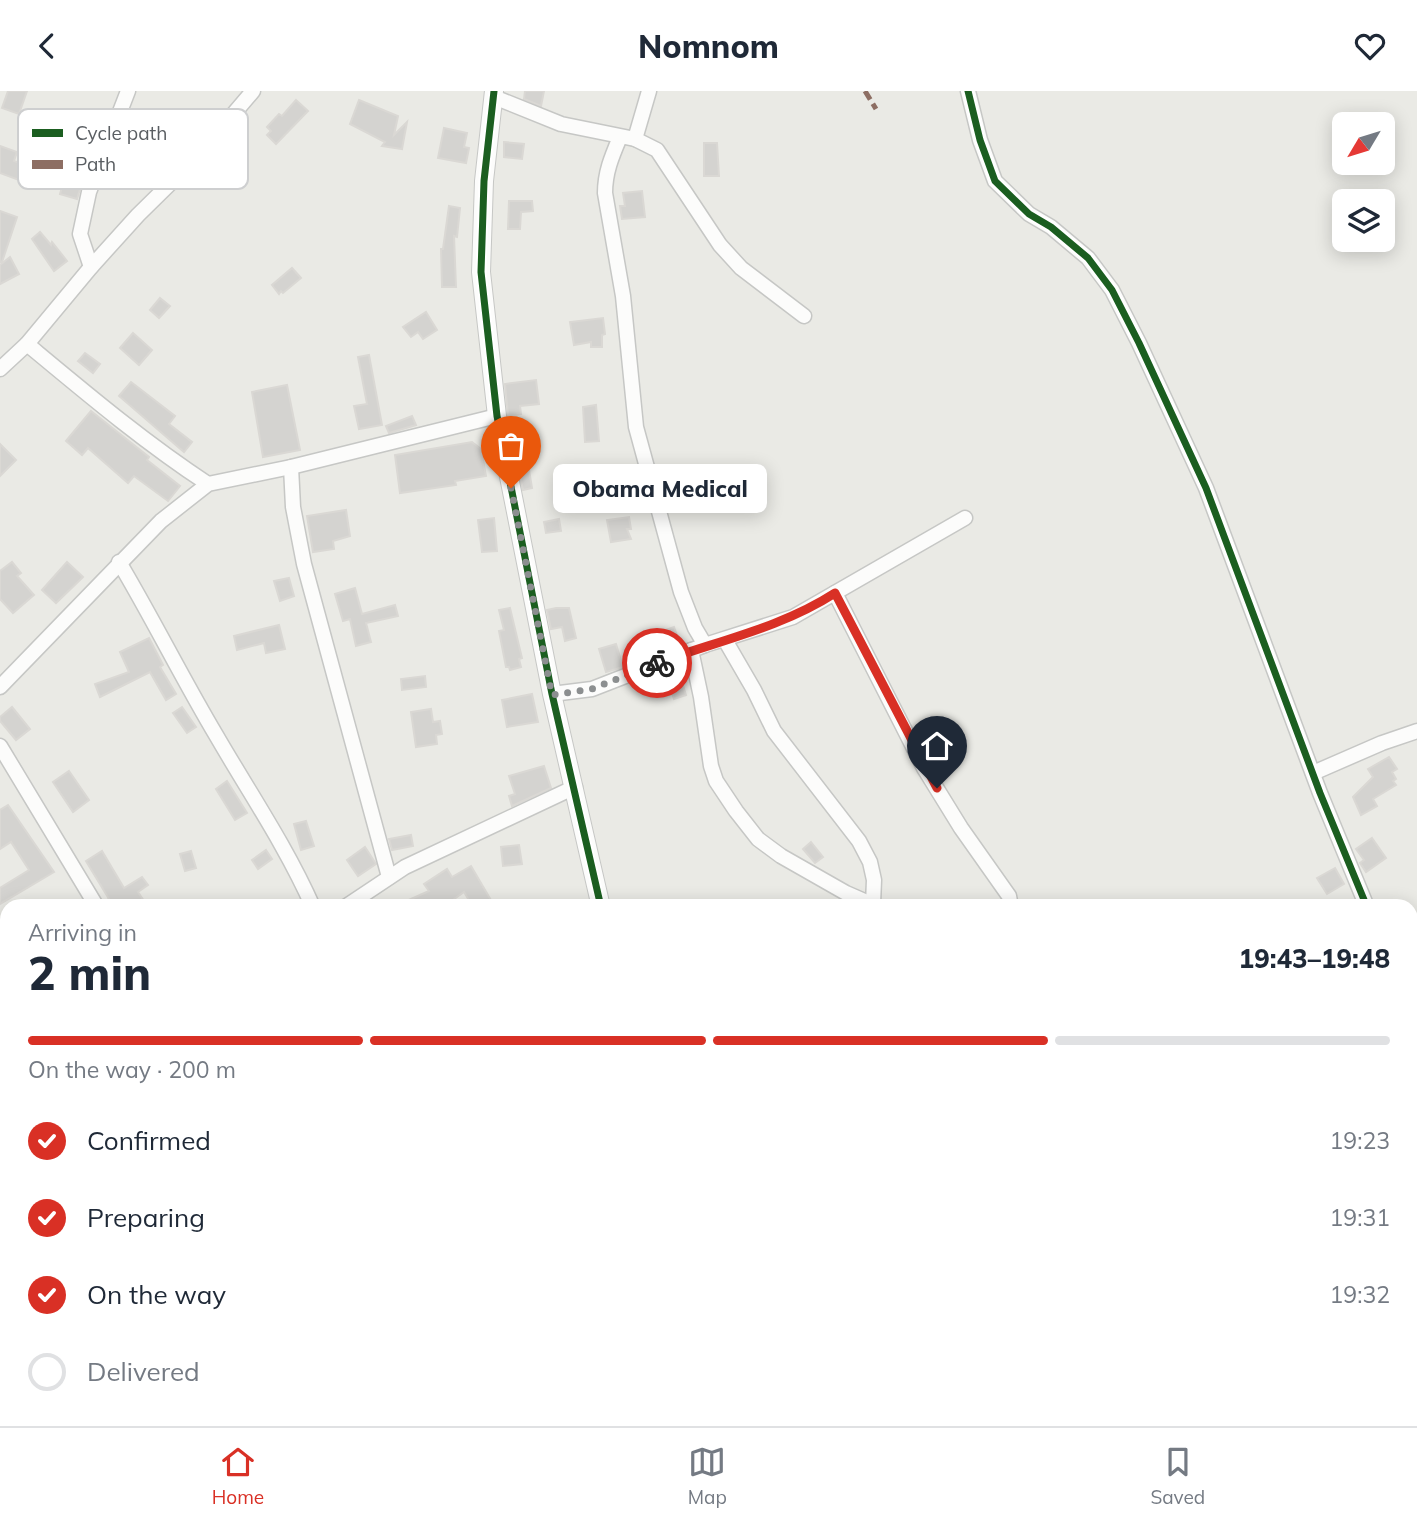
<!DOCTYPE html>
<html lang="en">
<head>
<meta charset="utf-8">
<style>
  :root { --surface:#fff; --page:#f2f2f3; --text:#1f2937; --muted:#747a83; --line:#e0e1e3; --accent:#d93025 }
  body { margin:0; font-family:Mulish,sans-serif; background:var(--page); color:var(--text); height:100vh; display:flex; flex-direction:column; font-size:26px; white-space:nowrap }
  * { box-sizing:border-box; margin:0 }
  p { font-size:23px; color:var(--muted) }
  .icon { flex:none; width:38px; height:38px; fill:none; stroke:currentColor; stroke-width:2; stroke-linecap:round; stroke-linejoin:round }
  .map { position:relative; flex:1; overflow:hidden }
  .drawer { position:absolute; left:0px; top:808px; width:1418px; height:527px; display:flex; flex-direction:column; background:var(--surface); border-radius:21px 21px 0 0; box-shadow:0 4px 18px #0003 }
  .drawer>* { flex:none }
  .needle { width:46px; rotate:232deg }
  .tools { position:absolute; left:1332px; top:21px; display:grid; gap:14px }
  .tools a { display:grid; place-items:center; width:63px; height:63px; border-radius:10px; background:var(--surface); box-shadow:0 4px 18px #0003; font-size:35px }
  .pin { position:absolute; display:grid; place-items:center; width:60px; height:60px; color:#fff; margin:-72px -30px; border-radius:50% 50% 50% 0; rotate:-45deg; box-shadow:0 0 7px #0007 }
  .pin .icon { rotate:45deg }
  .courier { position:absolute; display:grid; place-items:center; width:70px; height:70px; margin:-35px; border:5px solid #d93025; border-radius:50%; background:#fff; color:#222; box-shadow:0 2px 9px #0007 }
  .bubble { position:absolute; height:49px; border-radius:10px; background:var(--surface); box-shadow:0 4px 18px #0003; font-size:23px; font-weight:800; line-height:49px; text-align:center }
  .headline em { font-style:normal; font-weight:800 }
  .headline div { display:flex; flex-direction:column-reverse }
  .headline { display:flex; align-items:center; justify-content:space-between; height:119px; padding:0 28px }
  h1 { font-size:46px; font-weight:800; line-height:52px }
  .bar { display:grid; grid-template-columns:repeat(4,1fr); gap:10px 7px; align-content:center; height:84px; padding:0 28px }
  .bar i { height:9px; border-radius:5px; background:var(--line) }
  .bar .on { background:var(--accent) }
  .bar p { grid-column:span 4 }
  ol { padding:0 28px; list-style:none }
  li { display:flex; align-items:center; gap:21px; height:77px }
  li p { margin-inline-start:auto }
  li .icon { padding:7px; border-radius:50%; background:var(--accent); color:#fff; stroke-width:4 }
  li:last-child { color:var(--muted) }
  li i { width:38px; height:38px; border:4px solid var(--line); border-radius:50% }
  header { display:flex; justify-content:space-between; align-items:center; height:91px; padding:0 28px; background:var(--surface); font-size:32px; font-weight:800 }
  .tabs { display:flex; justify-content:space-around; align-items:center; height:98px; border-top:2px solid var(--line); background:var(--surface); font-size:19px; color:var(--muted) }
  .tabs a { display:grid; justify-items:center; gap:4px }
  .tabs .on { color:var(--accent) }
  .map>svg:first-child { display:block }
</style>
</head>
<body>
<header><svg class="icon" aria-label="back" viewBox="0 0 24 24"><path d="M15 5l-7 7 7 7"/></svg>Nomnom<svg class="icon" aria-label="heart" viewBox="0 0 24 24"><path d="M12 20l-8-8c-3-5 5-10 8-4 3-6 11-1 8 4z"/></svg></header>
<div class="map">
<svg width="1417" height="1335" viewBox="0 0 1417 1335">
  <rect width="100%" height="100%" fill="#eaeae5"/>
  <g fill="#d4d3d0" stroke="#dad8d4" stroke-width="2">
    <path d="M 8,0 L 27,0 L 19,23 L 2,17 Z"/>
    <path d="M 525,0 L 544,0 L 541,15 L 524,8 Z"/>
    <path d="M 296,9 L 308,20 L 276,53 L 267,44 L 271,40 L 267,36 L 279,23 L 282,25 Z"/>
    <path d="M 359,9 L 398,25 L 394,44 L 407,31 L 402,58 L 382,55 L 385,51 L 350,33 Z"/>
    <path d="M 444,37 L 467,42 L 464,56 L 469,57 L 466,72 L 438,67 Z"/>
    <path d="M 504,51 L 524,53 L 522,68 L 504,66 Z"/>
    <path d="M 704,52 L 717,52 L 719,85 L 704,85 Z"/>
    <path d="M 0,55 L 17,61 L 14,70 L 33,77 L 27,92 L 0,82 Z"/>
    <path d="M 64,89 L 81,95 L 77,108 L 60,103 Z"/>
    <path d="M 642,100 L 645,126 L 622,128 L 620,115 L 625,115 L 623,102 Z"/>
    <path d="M 509,110 L 532,110 L 533,120 L 521,121 L 520,138 L 508,138 Z"/>
    <path d="M 449,115 L 460,117 L 457,146 L 454,145 L 456,196 L 442,196 L 441,158 L 443,158 Z"/>
    <path d="M 0,120 L 17,126 L 2,171 L 0,171 Z"/>
    <path d="M 40,141 L 51,154 L 52,151 L 67,170 L 54,180 L 32,148 Z"/>
    <path d="M 10,166 L 19,183 L 0,193 L 0,174 Z"/>
    <path d="M 292,177 L 301,187 L 283,202 L 281,200 L 279,203 L 272,194 Z"/>
    <path d="M 160,207 L 170,215 L 159,227 L 150,219 Z"/>
    <path d="M 426,221 L 437,239 L 423,248 L 418,241 L 411,246 L 403,236 Z"/>
    <path d="M 603,227 L 605,243 L 602,244 L 602,256 L 591,256 L 591,251 L 574,254 L 570,231 Z"/>
    <path d="M 133,242 L 152,259 L 139,274 L 120,257 Z"/>
    <path d="M 85,262 L 100,273 L 93,282 L 78,270 Z"/>
    <path d="M 369,264 L 382,334 L 359,338 L 354,315 L 367,313 L 358,266 Z"/>
    <path d="M 536,289 L 539,313 L 520,315 L 521,323 L 508,324 L 505,293 Z"/>
    <path d="M 131,291 L 175,325 L 169,333 L 192,351 L 184,361 L 119,305 Z"/>
    <path d="M 287,294 L 300,359 L 263,366 L 252,301 Z"/>
    <path d="M 596,314 L 599,350 L 585,351 L 583,316 Z"/>
    <path d="M 91,320 L 149,366 L 147,369 L 180,395 L 168,410 L 134,385 L 128,392 L 88,357 L 82,364 L 66,350 Z"/>
    <path d="M 412,325 L 416,334 L 389,342 L 386,335 Z"/>
    <path d="M 472,351 L 481,358 L 486,385 L 455,390 L 456,394 L 400,402 L 395,364 Z"/>
    <path d="M 0,353 L 16,369 L 0,385 Z"/>
    <path d="M 528,373 L 532,397 L 523,399 L 518,375 Z"/>
    <path d="M 346,419 L 350,445 L 333,450 L 334,458 L 313,461 L 307,425 Z"/>
    <path d="M 629,426 L 631,438 L 627,438 L 631,448 L 611,451 L 607,429 Z"/>
    <path d="M 494,427 L 497,460 L 482,461 L 478,429 Z"/>
    <path d="M 559,428 L 561,440 L 546,442 L 544,431 Z"/>
    <path d="M 12,471 L 21,482 L 17,485 L 34,504 L 13,522 L 0,508 L 0,480 Z"/>
    <path d="M 67,471 L 83,486 L 56,512 L 42,499 Z"/>
    <path d="M 289,487 L 294,505 L 280,510 L 274,490 Z"/>
    <path d="M 355,497 L 362,523 L 395,514 L 398,525 L 366,532 L 371,551 L 356,555 L 350,528 L 343,530 L 335,503 Z"/>
    <path d="M 510,517 L 522,567 L 519,568 L 521,576 L 510,579 L 509,576 L 506,576 L 499,540 L 504,539 L 499,519 Z"/>
    <path d="M 556,517 L 569,517 L 576,547 L 565,550 L 562,536 L 551,538 L 547,519 Z"/>
    <path d="M 279,534 L 285,558 L 266,562 L 264,552 L 237,559 L 234,545 Z"/>
    <path d="M 674,536 L 680,553 L 657,562 L 651,544 Z"/>
    <path d="M 149,547 L 163,574 L 160,576 L 176,603 L 166,609 L 150,581 L 100,606 L 95,593 L 129,581 L 120,561 Z"/>
    <path d="M 616,553 L 623,576 L 606,581 L 599,558 Z"/>
    <path d="M 677,575 L 686,604 L 674,608 L 672,602 L 667,603 L 661,584 Z"/>
    <path d="M 425,585 L 426,596 L 402,599 L 401,588 Z"/>
    <path d="M 532,603 L 538,631 L 507,636 L 502,609 Z"/>
    <path d="M 12,616 L 30,638 L 16,649 L 0,630 L 0,626 Z"/>
    <path d="M 182,616 L 196,636 L 187,642 L 173,622 Z"/>
    <path d="M 431,618 L 433,631 L 440,630 L 442,643 L 436,644 L 437,653 L 416,656 L 411,621 Z"/>
    <path d="M 1389,666 L 1397,678 L 1392,681 L 1396,688 L 1393,690 L 1396,694 L 1373,708 L 1377,715 L 1361,724 L 1353,706 L 1373,686 L 1368,678 Z"/>
    <path d="M 544,675 L 551,697 L 512,715 L 509,705 L 515,703 L 509,685 Z"/>
    <path d="M 69,680 L 89,709 L 73,721 L 53,691 Z"/>
    <path d="M 227,690 L 247,722 L 235,729 L 216,698 Z"/>
    <path d="M 8,714 L 54,781 L 0,813 L 0,797 L 29,779 L 11,751 L 0,758 L 0,719 Z"/>
    <path d="M 306,730 L 314,755 L 301,759 L 294,733 Z"/>
    <path d="M 411,744 L 413,755 L 392,759 L 389,748 Z"/>
    <path d="M 1372,747 L 1386,767 L 1366,781 L 1360,772 L 1364,769 L 1356,758 Z"/>
    <path d="M 811,751 L 823,766 L 815,772 L 803,758 Z"/>
    <path d="M 519,754 L 522,773 L 503,775 L 501,756 Z"/>
    <path d="M 365,756 L 376,773 L 358,785 L 347,769 Z"/>
    <path d="M 266,759 L 272,768 L 258,778 L 252,769 Z"/>
    <path d="M 102,760 L 124,797 L 142,786 L 148,794 L 138,801 L 148,816 L 107,816 L 105,810 L 109,808 L 86,770 Z"/>
    <path d="M 191,760 L 196,777 L 185,780 L 180,763 Z"/>
    <path d="M 471,775 L 495,816 L 473,816 L 464,801 L 443,816 L 393,816 L 429,800 L 424,793 L 447,778 L 452,786 Z"/>
    <path d="M 1335,777 L 1344,793 L 1327,803 L 1317,787 Z"/>
  </g>
  <g fill="none" stroke-linecap="round" stroke-linejoin="round">
    <g stroke="#c6c7c5" stroke-width="10">
      <path id="service" d="M 123,1328 L 126,1335"/>
    </g>
    <g stroke="#c6c7c5" stroke-width="17">
      <g id="minor">
        <path d="M 968,0 L 980,49 L 995,90 L 1029,123 L 1051,136 L 1088,167 L 1112,199 L 1139,252 L 1206,397 L 1320,702 L 1367,816"/>
        <path d="M 494,6 L 561,33 L 635,48 L 657,59 L 720,154 L 741,177 L 804,225"/>
        <path d="M 620,46 C 612,65 605,81 605,102 L 623,205 L 636,336 L 681,501 L 695,537 L 705,554"/>
        <path d="M 635,48 L 649,0"/>
        <path d="M 91,176 L 80,143 L 89,101 L 128,0"/>
        <path d="M 27,253 C 86,302 144,351 208,393"/>
        <path d="M 0,278 L 27,253 L 91,176 L 138,124 L 196,67 L 253,0"/>
        <path d="M 291,376 L 293,416 L 304,473 L 389,786"/>
        <path d="M 119,471 C 153,528 182,587 216,644 C 249,701 286,755 313,816"/>
        <path d="M 835,502 L 924,677 L 961,737 L 1009,805 L 1011,816"/>
        <path d="M 725,549 L 754,599 L 774,640 L 859,750 L 870,771 L 874,789 L 873,813"/>
        <path d="M 691,559 L 701,606 L 711,675 L 716,690 L 736,720 L 758,748 L 781,765 L 846,802 L 878,816"/>
        <path d="M 0,596 L 161,430 L 208,393 L 291,376 L 497,325"/>
        <path d="M 552,603 L 592,598 L 705,554 L 793,526 L 965,427"/>
        <path d="M 0,655 L 97,816"/>
        <path d="M 1313,682 L 1382,652 L 1417,640"/>
        <path d="M 345,816 L 405,776 L 575,696"/>
        <path d="M 1410,904 L 1417,922"/>
        <path d="M 1410,967 L 1417,965"/>
        <path d="M 0,1028 L 7,1030"/>
        <path d="M 1410,1118 L 1417,1116"/>
        <path d="M 1410,1231 L 1417,1227"/>
        <path d="M 756,1328 L 756,1335"/>
        <path d="M 882,1328 L 883,1335"/>
        <path d="M 18,1335 L 18,1328"/>
      </g>
    </g>
    <g stroke="#c6c7c5" stroke-width="20">
      <g id="tertiary">
        <path d="M 494,0 L 484,90 L 481,181 L 497,325 L 552,603 L 601,816"/>
        <path d="M 617,1335 L 617,1328"/>
      </g>
    </g>
    <use href="#service" stroke="#fcfcfb" stroke-width="7"/>
    <use href="#minor" stroke="#fcfcfb" stroke-width="14"/>
    <use href="#tertiary" stroke="#fcfcfb" stroke-width="18"/>
    <g stroke="#8d6e63" stroke-width="5" stroke-dasharray="10 5" stroke-linecap="butt">
      <path d="M 865,0 L 876,18"/>
      <path d="M 476,1328 L 478,1335"/>
    </g>
    <g stroke="#fff" stroke-width="11">
      <g id="cycleway">
        <path d="M 494,0 L 484,90 L 481,181 L 497,325 L 552,603 L 601,816"/>
        <path d="M 968,0 L 980,49 L 995,90 L 1029,123 L 1051,136 L 1088,167 L 1112,199 L 1139,252 L 1206,397 L 1320,702 L 1367,816"/>
      </g>
    </g>
    <use href="#cycleway" stroke="#1b5e20" stroke-width="7"/>
  </g>
  <g fill="none" stroke-linecap="round" stroke-linejoin="round">
    <path stroke="#8c8f90" stroke-width="7" stroke-dasharray="0 12.6" d="M 511,397 L 552,604 L 592,598 L 657,572"/>
    <path stroke="#d93025" stroke-width="9" d="M 657,572 C 717,550 781,537 835,502 L 937,697"/>
  </g>
  <rect x="18" y="18" width="230" height="80" rx="10" fill="#fff" stroke="#cecfd0" stroke-width="2"/>
  <rect x="32" y="38" width="31" height="8" fill="#1b5e20"/>
  <rect x="32" y="69" width="31" height="9" fill="#8d6e63"/>
  <g font-size="19" fill="#5a5e62">
    <text x="75" y="49">Cycle path</text>
    <text x="75" y="80">Path</text>
  </g>
</svg>
<div class="tools">
<a><svg class="needle" viewBox="-14 -14 28 28"><path d="M0-13l5 13h-10z" fill="#e53935"/><path d="M0 13l5-13h-10z" fill="#747a83"/></svg></a>
<a><svg class="icon" aria-label="layers" viewBox="0 0 24 24"><path d="M12 4l9 5-9 5-9-5zM3 14l9 5 9-5"/></svg></a>
</div>
<div class="pin" style="left:511px;top:397px;background:#ea580c"><svg class="icon" aria-label="bag" viewBox="0 0 24 24"><path d="M5 8h14l-1 12H6zM9 8a3 3 0 0 1 6 0"/></svg></div>
<div class="pin" style="left:937px;top:697px;background:#1f2937"><svg class="icon" aria-label="home" viewBox="0 0 24 24"><path d="M3 11l9-7 9 7M6 9v11h12V9"/></svg></div>
<div class="courier" style="left:657px;top:572px"><svg class="icon" aria-label="bike" viewBox="0 0 24 24"><circle cx="6" cy="16" r="4"/><circle cx="18" cy="16" r="4"/><path d="M6 16l4-8h5l3 8M10 8l3 8H6M13 5h3"/></svg></div>
<div class="bubble" style="left:553px;top:373px;width:214px">Obama Medical</div>
<section class="drawer">
<div class="headline"><div><h1>2 min</h1><p>Arriving in</p></div><em>19:43–19:48</em></div>
<div class="bar"><i class="on"></i><i class="on"></i><i class="on"></i><i></i><p>On the way · 200 m</p></div>
<ol>
<li><svg class="icon" aria-label="check" viewBox="0 0 24 24"><path d="M5 12l5 5 9-10"/></svg>Confirmed<p>19:23</p></li>
<li><svg class="icon" aria-label="check" viewBox="0 0 24 24"><path d="M5 12l5 5 9-10"/></svg>Preparing<p>19:31</p></li>
<li><svg class="icon" aria-label="check" viewBox="0 0 24 24"><path d="M5 12l5 5 9-10"/></svg>On the way<p>19:32</p></li>
<li><i></i>Delivered</li>
</ol>
</section>
</div>
<nav class="tabs">
<a class="on"><svg class="icon" aria-label="home" viewBox="0 0 24 24"><path d="M3 11l9-7 9 7M6 9v11h12V9"/></svg>Home</a>
<a><svg class="icon" aria-label="map" viewBox="0 0 24 24"><path d="M3 6l6-2 6 2 6-2v14l-6 2-6-2-6 2zM9 4v14M15 6v14"/></svg>Map</a>
<a><svg class="icon" aria-label="saved" viewBox="0 0 24 24"><path d="M7 4h10v16l-5-4-5 4z"/></svg>Saved</a>
</nav>
</body>
</html>
